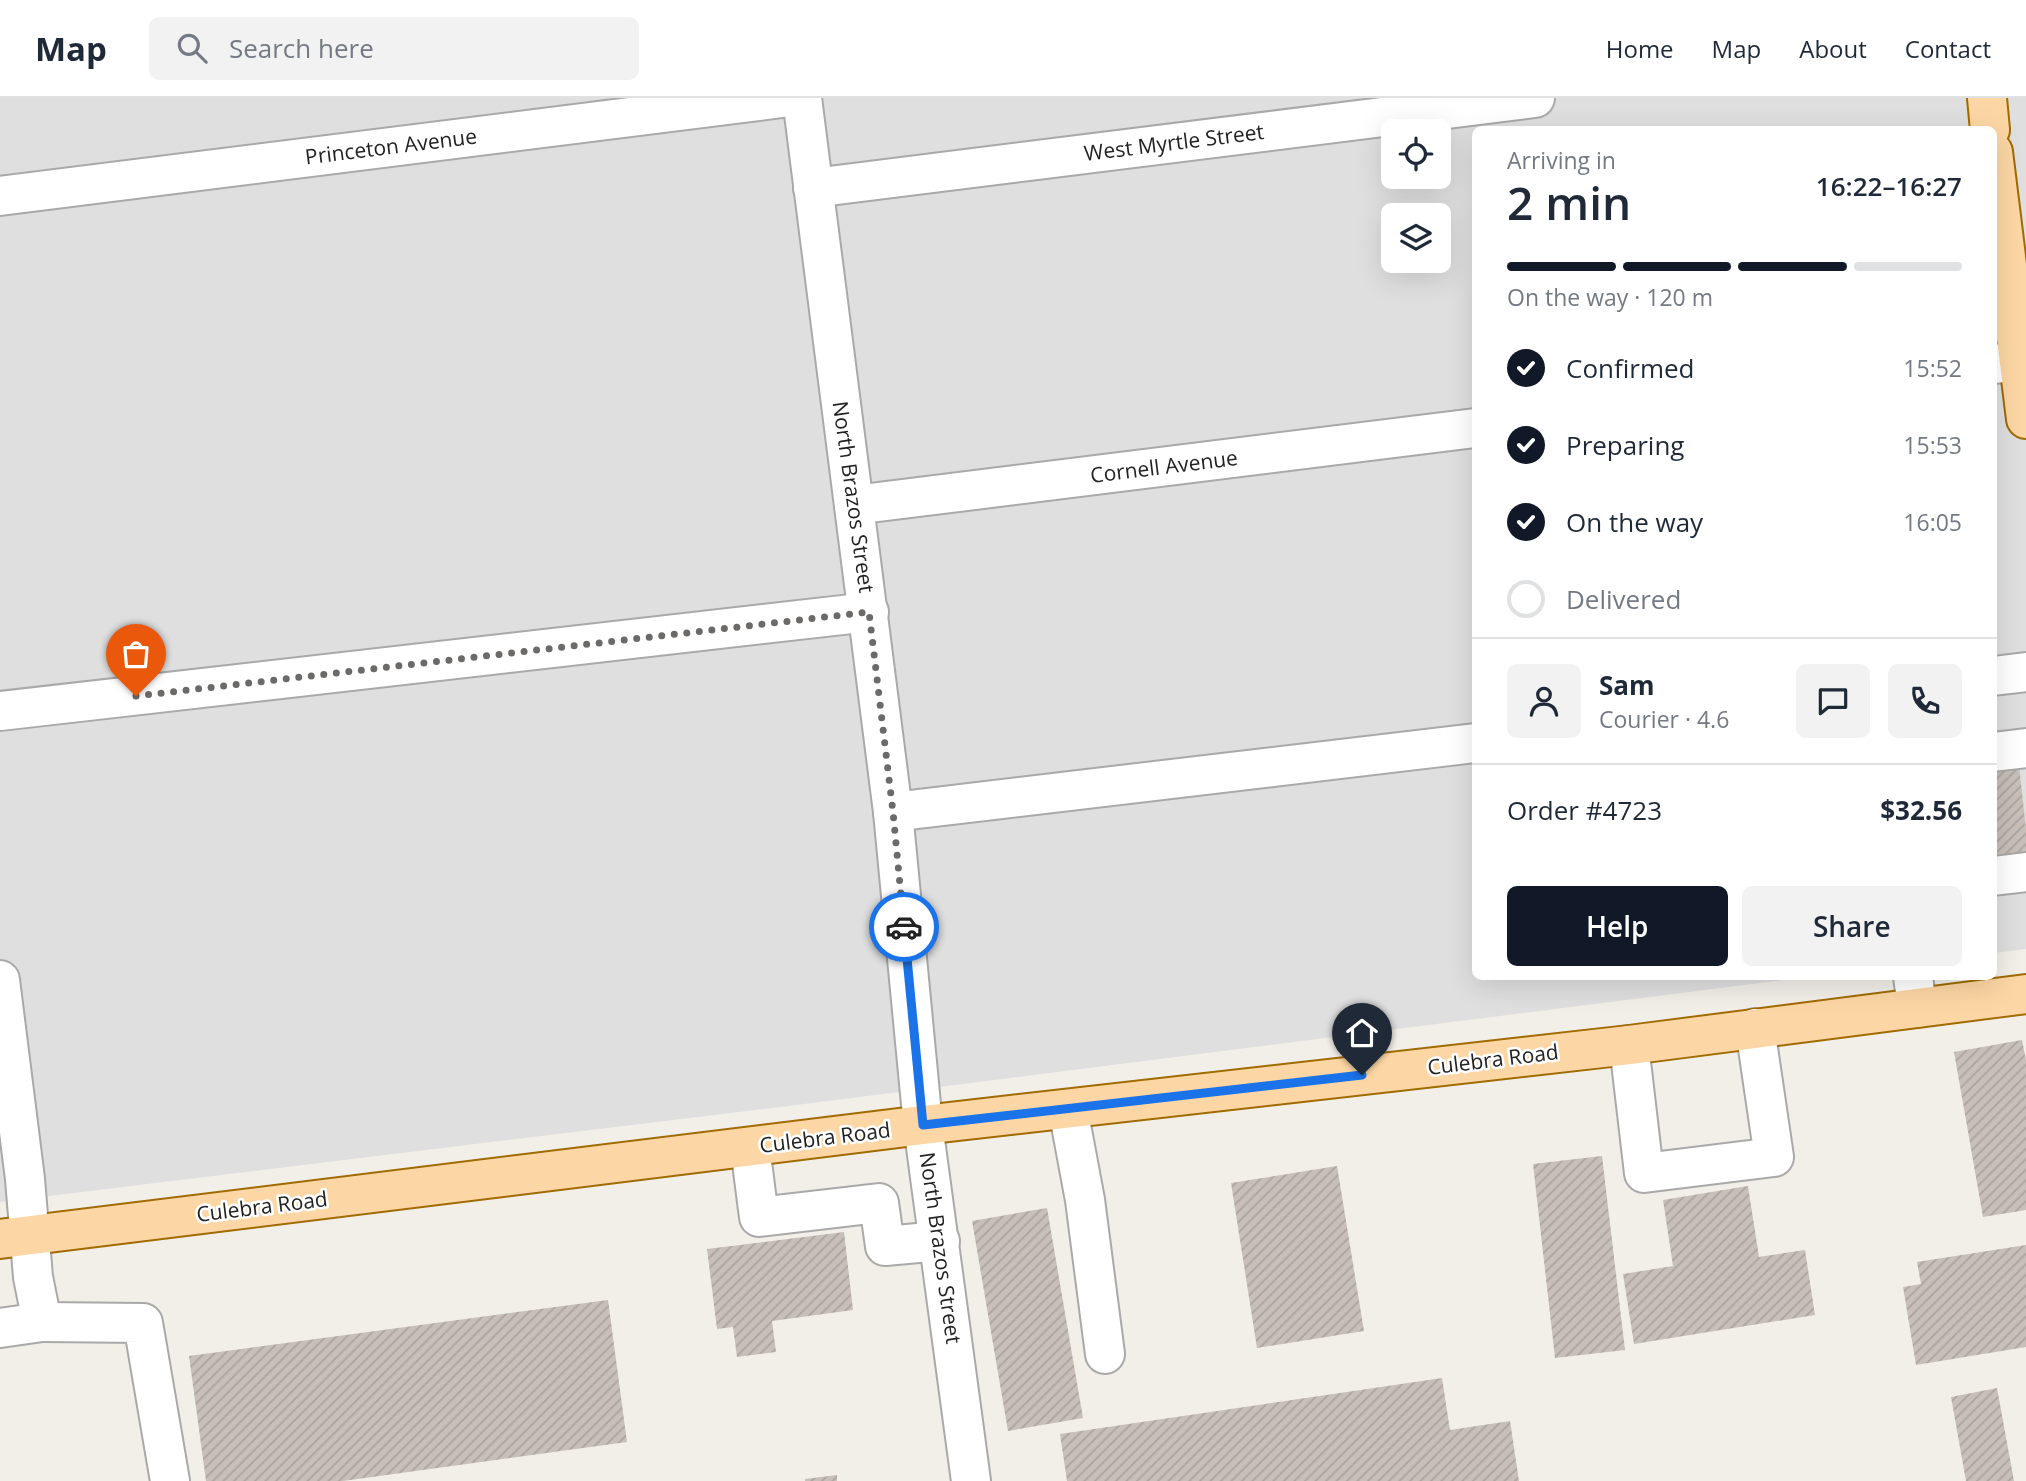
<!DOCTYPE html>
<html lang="en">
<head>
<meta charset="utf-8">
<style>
  :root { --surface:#fff; --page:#f2f2f3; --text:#1f2937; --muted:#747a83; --line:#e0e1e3; --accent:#111827 }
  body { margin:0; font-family:"Open Sans",sans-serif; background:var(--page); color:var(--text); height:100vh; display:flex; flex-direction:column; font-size:26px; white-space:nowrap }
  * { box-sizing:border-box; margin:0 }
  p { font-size:23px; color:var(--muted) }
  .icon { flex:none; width:38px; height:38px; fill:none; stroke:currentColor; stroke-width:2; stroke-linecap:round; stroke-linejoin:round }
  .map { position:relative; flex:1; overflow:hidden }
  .panel { position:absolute; left:1472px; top:28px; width:525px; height:854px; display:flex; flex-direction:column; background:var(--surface); border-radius:10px; box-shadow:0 7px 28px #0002 }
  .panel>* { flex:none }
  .controls { position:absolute; left:1381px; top:21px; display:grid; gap:14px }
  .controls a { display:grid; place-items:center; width:70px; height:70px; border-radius:10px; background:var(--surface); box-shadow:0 7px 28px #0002; font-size:35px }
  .pin { position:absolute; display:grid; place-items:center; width:60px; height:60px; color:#fff; margin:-72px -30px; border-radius:50% 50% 50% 0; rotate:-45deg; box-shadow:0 0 7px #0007 }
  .pin .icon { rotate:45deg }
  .courier { position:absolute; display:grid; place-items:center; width:70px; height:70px; margin:-35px; border:5px solid #1a73e8; border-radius:50%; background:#fff; color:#222; box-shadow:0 2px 9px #0007 }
  .overview em { font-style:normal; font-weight:600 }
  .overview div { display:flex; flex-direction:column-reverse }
  .overview { display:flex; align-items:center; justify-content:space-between; height:119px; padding:0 35px }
  h1 { font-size:46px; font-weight:600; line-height:52px }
  .bar { display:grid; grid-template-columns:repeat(4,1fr); gap:10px 7px; align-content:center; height:84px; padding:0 35px }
  .bar i { height:9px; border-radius:5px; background:var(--line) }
  .bar .on { background:var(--accent) }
  .bar p { grid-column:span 4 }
  .line { display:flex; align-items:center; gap:18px; padding:0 35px; border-top:2px solid var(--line) }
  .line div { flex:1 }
  .round { display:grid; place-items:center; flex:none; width:74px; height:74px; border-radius:10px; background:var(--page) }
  ol { padding:0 35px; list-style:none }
  li { display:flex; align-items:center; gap:21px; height:77px }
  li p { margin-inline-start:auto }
  li .icon { padding:7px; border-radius:50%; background:var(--accent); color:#fff; stroke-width:4 }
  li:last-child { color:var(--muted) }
  li i { width:38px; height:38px; border:4px solid var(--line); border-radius:50% }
  .action { display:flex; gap:14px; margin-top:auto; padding:14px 35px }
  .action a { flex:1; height:80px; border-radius:10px; background:var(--accent); color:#fff; font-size:28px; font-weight:600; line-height:80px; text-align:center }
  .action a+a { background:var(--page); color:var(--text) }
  header { display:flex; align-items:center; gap:42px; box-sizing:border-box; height:98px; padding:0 35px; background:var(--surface); border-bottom:2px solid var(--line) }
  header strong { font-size:33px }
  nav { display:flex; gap:38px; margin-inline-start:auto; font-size:24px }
  .search { width:490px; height:63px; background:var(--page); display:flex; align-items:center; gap:18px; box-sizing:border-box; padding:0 24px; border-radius:10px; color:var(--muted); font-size:26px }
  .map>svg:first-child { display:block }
</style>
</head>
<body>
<header>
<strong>Map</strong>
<div class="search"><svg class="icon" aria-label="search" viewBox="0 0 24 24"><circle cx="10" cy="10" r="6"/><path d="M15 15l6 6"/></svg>Search here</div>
<nav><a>Home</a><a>Map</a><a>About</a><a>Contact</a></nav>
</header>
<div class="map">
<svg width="2026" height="1383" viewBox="0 0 2026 1383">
  <defs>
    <pattern id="building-hatch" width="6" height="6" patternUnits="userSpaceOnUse" patternTransform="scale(1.75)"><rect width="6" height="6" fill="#c7bfb8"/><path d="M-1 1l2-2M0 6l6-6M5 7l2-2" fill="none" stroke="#aba49e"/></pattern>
  </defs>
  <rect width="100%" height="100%" fill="#f2efe9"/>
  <path fill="#e0dfdf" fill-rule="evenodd" d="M 0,0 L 2026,0 L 2026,851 L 1993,855 L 1993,32 L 1475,32 L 1475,878 L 1808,879 L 796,1007 L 0,1104 ZM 1393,33 L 1438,33 L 1438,79 L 1393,79 ZM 1393,117 L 1438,117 L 1438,163 L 1393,163 Z"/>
  <g fill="url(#building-hatch)">
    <path d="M 2019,668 L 2026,731 L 2026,758 L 1993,762 L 1993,672 Z"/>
    <path d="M 2022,942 L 2026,962 L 2026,1112 L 1983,1119 L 1954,954 Z"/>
    <path d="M 1602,1058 L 1625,1252 L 1555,1260 L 1533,1066 Z"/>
    <path d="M 1337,1068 L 1364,1233 L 1257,1250 L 1231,1085 Z"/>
    <path d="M 1748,1088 L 1759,1159 L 1805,1152 L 1815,1217 L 1634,1246 L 1623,1176 L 1673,1168 L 1663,1102 Z"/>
    <path d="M 1047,1110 L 1083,1320 L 1008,1333 L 972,1123 Z"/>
    <path d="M 844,1134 L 853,1212 L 772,1223 L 776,1254 L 737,1259 L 733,1229 L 717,1231 L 707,1151 Z"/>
    <path d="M 2026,1147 L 2026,1249 L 1916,1267 L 1903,1189 L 1921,1186 L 1917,1164 Z"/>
    <path d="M 608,1202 L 627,1344 L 343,1383 L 206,1383 L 189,1258 Z"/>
    <path d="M 1442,1280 L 1450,1332 L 1510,1323 L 1519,1383 L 1067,1383 L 1060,1336 Z"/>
    <path d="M 1997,1290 L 2014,1383 L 1966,1383 L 1951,1299 Z"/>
    <path d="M 837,1377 L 837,1383 L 805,1383 L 805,1381 Z"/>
  </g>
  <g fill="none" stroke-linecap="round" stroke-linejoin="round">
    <g stroke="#a9a9a9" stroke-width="42">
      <g id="minor">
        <path d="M 802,0 L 893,714 L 923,1027 L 971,1383"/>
        <path d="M 813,90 L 1535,0"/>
        <path d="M 0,98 L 782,0"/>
        <path d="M 1993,266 L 2026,263"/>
        <path d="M 854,407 L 1475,330"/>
        <path d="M 1993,578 L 2026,574"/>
        <path d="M 0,613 L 869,514"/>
        <path d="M 1993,654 L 2026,650"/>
        <path d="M 893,714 L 1475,645"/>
        <path d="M 1993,778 L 2026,774"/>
        <path d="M 1913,878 L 1917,910"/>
        <path d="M 0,882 L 25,1081 L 33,1179 L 42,1224 L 0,1230"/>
        <path d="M 1629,947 L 1644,1075 L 1774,1059 L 1755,930"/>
        <path d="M 1068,1011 L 1085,1102 L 1105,1256"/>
        <path d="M 750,1049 L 759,1119 L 879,1105 L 885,1148 L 940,1143"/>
        <path d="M 42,1224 L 143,1225 L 170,1383"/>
      </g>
    </g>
    <g stroke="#a06b00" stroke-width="42">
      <g id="major">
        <path d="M 1987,0 L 1990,32"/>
        <path d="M 1993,54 L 2026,321"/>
        <path d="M 0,1141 L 923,1027 L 1629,947 L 2026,896"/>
      </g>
    </g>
    <use href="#minor" stroke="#fff" stroke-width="38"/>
    <use href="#major" stroke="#fcd6a4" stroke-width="38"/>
  </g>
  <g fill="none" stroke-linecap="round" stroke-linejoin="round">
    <path stroke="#6b6a68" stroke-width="7" stroke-dasharray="0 12.6" d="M 136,598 L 869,514 L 893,714 L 904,829"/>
    <path stroke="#1a73e8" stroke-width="9" d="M 904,829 L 923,1027 L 1362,977"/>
  </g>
  <g text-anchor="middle" stroke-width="5" stroke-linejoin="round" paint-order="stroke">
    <g font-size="21" fill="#222" stroke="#fff">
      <text transform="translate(1174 45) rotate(-7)" y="7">West Myrtle Street</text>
      <text transform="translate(391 49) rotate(-7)" y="7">Princeton Avenue</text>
      <text transform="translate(1164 369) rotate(-7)" y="7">Cornell Avenue</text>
      <text transform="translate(853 399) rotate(82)" y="7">North Brazos Street</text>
      <text transform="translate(1493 962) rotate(-7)" y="7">Culebra Road</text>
      <text transform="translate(825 1040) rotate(-7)" y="7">Culebra Road</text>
      <text transform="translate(262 1109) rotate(-7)" y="7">Culebra Road</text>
      <text transform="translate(940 1150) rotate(82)" y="7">North Brazos Street</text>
    </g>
  </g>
</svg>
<div class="controls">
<a><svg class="icon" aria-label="locate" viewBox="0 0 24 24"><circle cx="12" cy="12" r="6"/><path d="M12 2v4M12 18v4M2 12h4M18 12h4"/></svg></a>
<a><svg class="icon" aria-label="layers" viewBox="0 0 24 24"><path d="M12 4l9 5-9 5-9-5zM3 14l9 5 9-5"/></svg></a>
</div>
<div class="pin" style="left:136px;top:598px;background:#ea580c"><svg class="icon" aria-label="bag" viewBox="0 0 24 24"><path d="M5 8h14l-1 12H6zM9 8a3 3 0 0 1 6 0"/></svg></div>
<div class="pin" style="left:1362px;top:977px;background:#1f2937"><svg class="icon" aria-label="home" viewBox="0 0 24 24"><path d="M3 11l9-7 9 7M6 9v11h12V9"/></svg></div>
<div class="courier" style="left:904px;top:829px"><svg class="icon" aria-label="car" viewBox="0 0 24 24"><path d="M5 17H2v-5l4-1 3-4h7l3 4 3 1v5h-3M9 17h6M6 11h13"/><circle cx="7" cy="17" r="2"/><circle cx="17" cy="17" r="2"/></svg></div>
<section class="panel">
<div class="overview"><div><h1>2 min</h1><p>Arriving in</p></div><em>16:22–16:27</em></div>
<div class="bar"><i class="on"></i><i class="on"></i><i class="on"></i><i></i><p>On the way · 120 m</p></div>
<ol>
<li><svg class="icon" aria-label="check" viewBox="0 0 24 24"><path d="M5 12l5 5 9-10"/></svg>Confirmed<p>15:52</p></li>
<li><svg class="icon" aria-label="check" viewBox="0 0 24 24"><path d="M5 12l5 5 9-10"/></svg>Preparing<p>15:53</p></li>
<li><svg class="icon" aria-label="check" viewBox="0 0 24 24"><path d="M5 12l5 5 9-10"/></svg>On the way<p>16:05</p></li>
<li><i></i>Delivered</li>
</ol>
<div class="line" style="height:126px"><a class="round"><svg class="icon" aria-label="person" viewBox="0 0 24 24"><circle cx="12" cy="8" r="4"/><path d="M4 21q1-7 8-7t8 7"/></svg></a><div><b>Sam</b><p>Courier · 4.6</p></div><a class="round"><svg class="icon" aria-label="chat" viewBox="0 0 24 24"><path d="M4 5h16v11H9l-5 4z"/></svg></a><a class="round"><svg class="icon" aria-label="phone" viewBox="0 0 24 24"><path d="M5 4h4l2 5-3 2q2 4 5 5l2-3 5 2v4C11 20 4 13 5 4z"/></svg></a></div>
<div class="line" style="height:91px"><div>Order #4723</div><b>$32.56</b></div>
<div class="action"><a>Help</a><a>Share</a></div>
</section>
</div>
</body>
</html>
